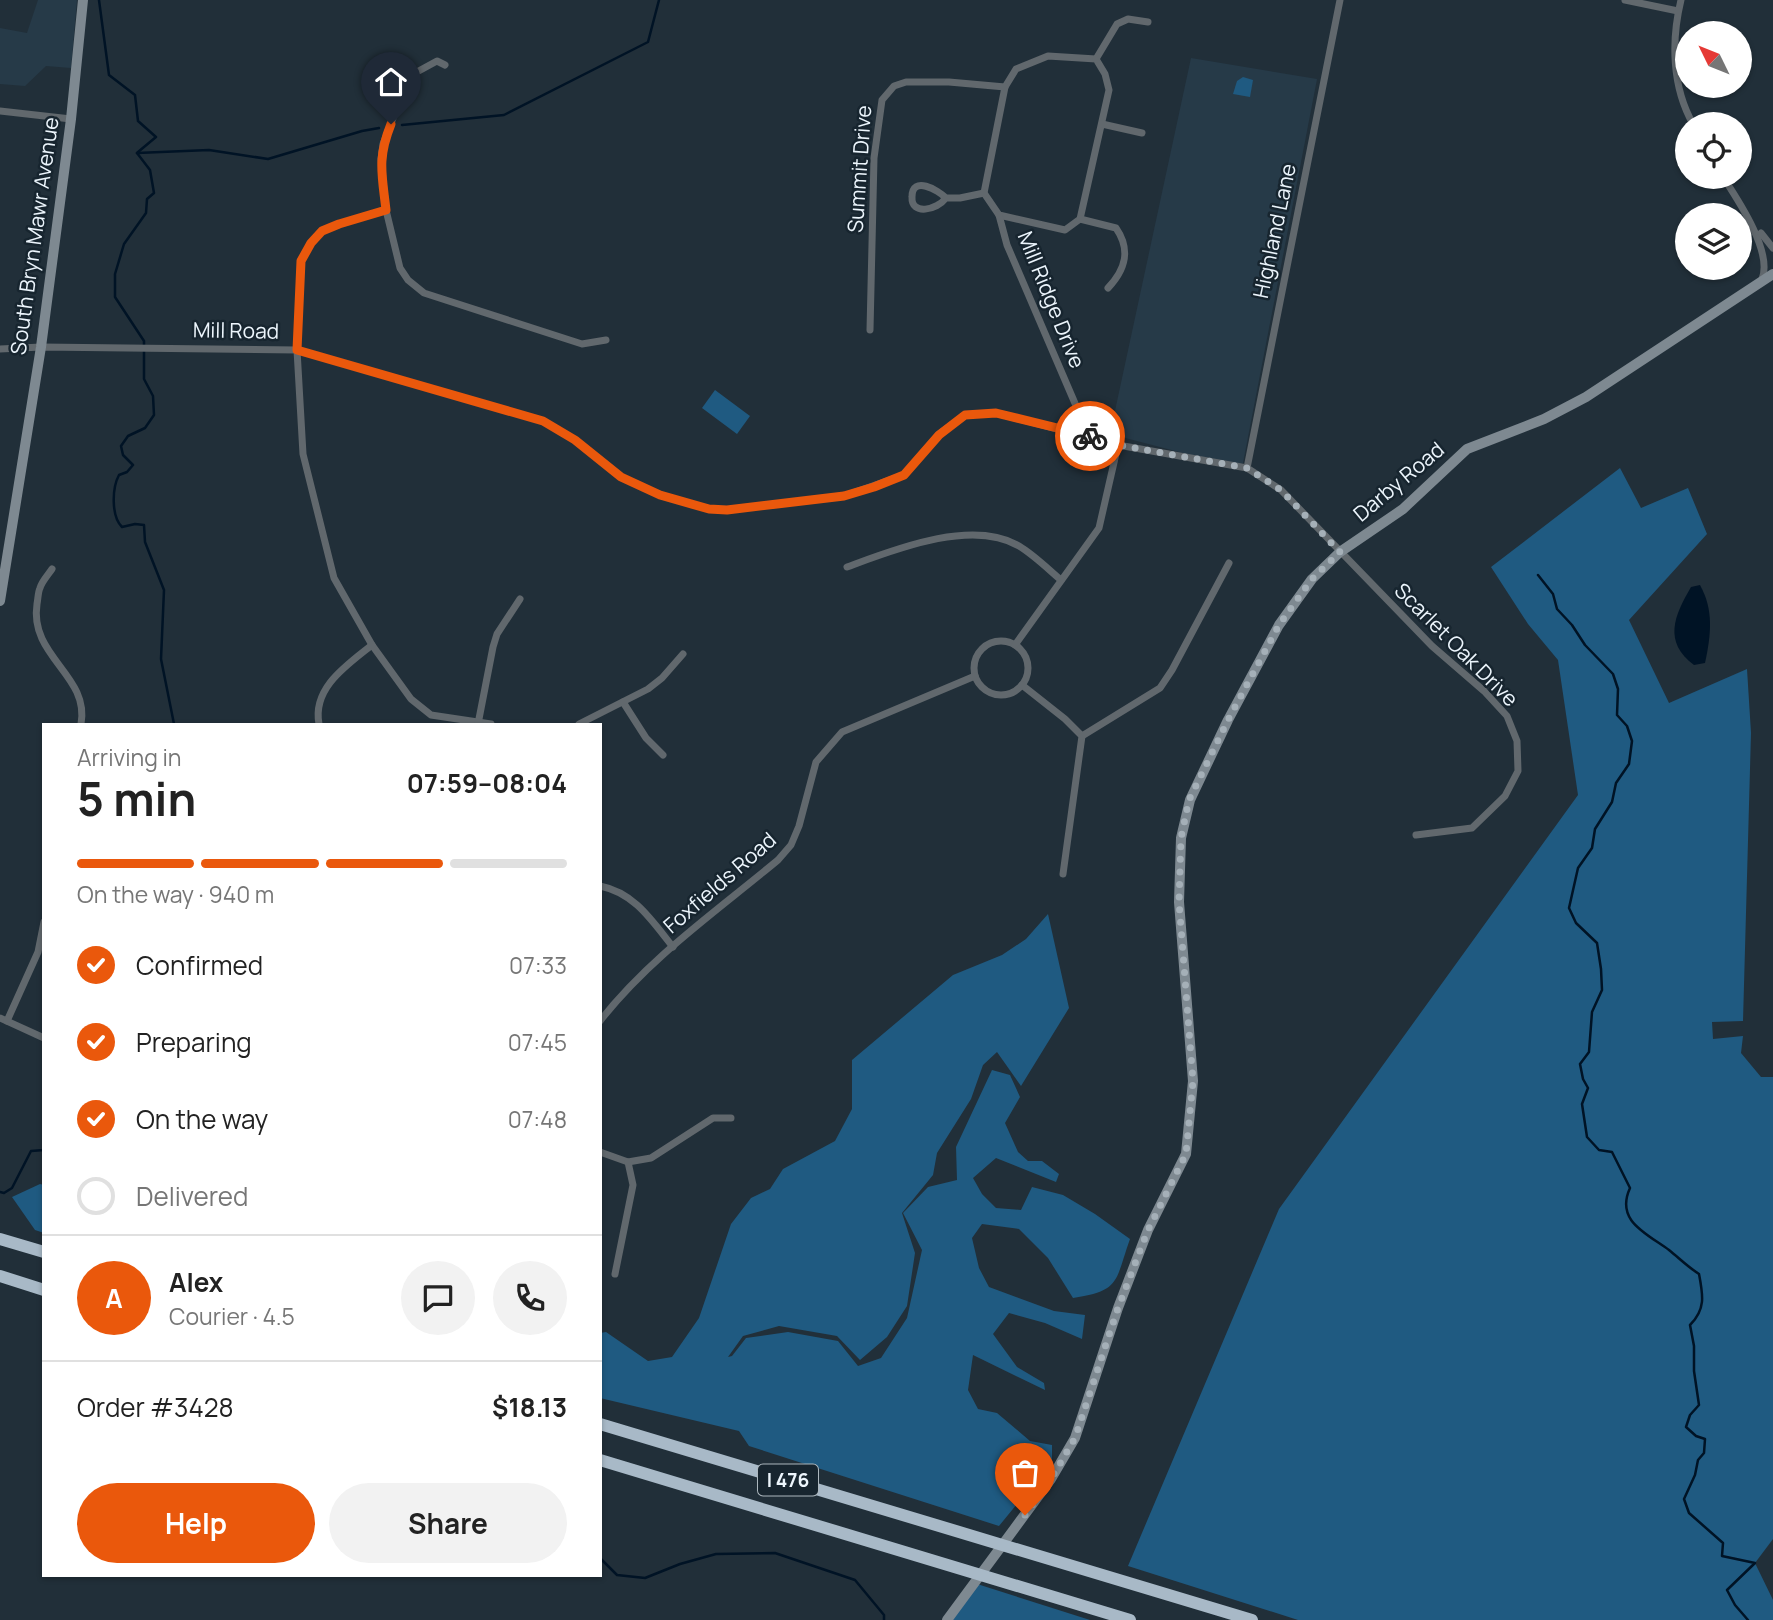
<!DOCTYPE html>
<html lang="en">
<head>
<meta charset="utf-8">
<style>
  :root { --surface:#fff; --page:#f2f2f2; --text:#222; --muted:#767676; --line:#e0e0e0; --accent:#ea580c }
  body { margin:0; font-family:Manrope,sans-serif; background:var(--page); color:var(--text); height:100vh; display:flex; flex-direction:column; font-size:26px; white-space:nowrap }
  * { box-sizing:border-box; margin:0 }
  p { font-size:23px; color:var(--muted) }
  .icon { flex:none; width:38px; height:38px; fill:none; stroke:currentColor; stroke-width:2; stroke-linecap:round; stroke-linejoin:round }
  .map { position:relative; flex:1; overflow:hidden }
  .side { position:absolute; left:42px; top:723px; width:560px; height:854px; display:flex; flex-direction:column; background:var(--surface); border-radius:0px; box-shadow:0 2px 5px #0004 }
  .side>* { flex:none }
  .needle { width:46px; rotate:313deg }
  .controls { position:absolute; left:1675px; top:21px; display:grid; gap:14px }
  .controls a { display:grid; place-items:center; width:77px; height:77px; border-radius:50%; background:var(--surface); box-shadow:0 2px 5px #0004; font-size:35px }
  .pin { position:absolute; display:grid; place-items:center; width:60px; height:60px; color:#fff; margin:-72px -30px; border-radius:50% 50% 50% 0; rotate:-45deg; box-shadow:0 0 7px #0007 }
  .pin .icon { rotate:45deg }
  .courier { position:absolute; display:grid; place-items:center; width:70px; height:70px; margin:-35px; border:5px solid #ea580c; border-radius:50%; background:#fff; color:#222; box-shadow:0 2px 9px #0007 }
  .head em { font-style:normal; font-weight:700 }
  .head div { display:flex; flex-direction:column-reverse }
  .head { display:flex; align-items:center; justify-content:space-between; height:119px; padding:0 35px }
  h1 { font-size:46px; font-weight:700; line-height:52px }
  .bar { display:grid; grid-template-columns:repeat(4,1fr); gap:10px 7px; align-content:center; height:84px; padding:0 35px }
  .bar i { height:9px; border-radius:5px; background:var(--line) }
  .bar .active { background:var(--accent) }
  .bar p { grid-column:span 4 }
  .line { display:flex; align-items:center; gap:18px; padding:0 35px; border-top:2px solid var(--line) }
  .line div { flex:1 }
  .round { display:grid; place-items:center; flex:none; width:74px; height:74px; border-radius:37px; background:var(--page) }
  ol { padding:0 35px; list-style:none }
  li { display:flex; align-items:center; gap:21px; height:77px }
  li p { margin-inline-start:auto }
  li .icon { padding:7px; border-radius:50%; background:var(--accent); color:#fff; stroke-width:4 }
  li:last-child { color:var(--muted) }
  li i { width:38px; height:38px; border:4px solid var(--line); border-radius:50% }
  .action { display:flex; gap:14px; margin-top:auto; padding:14px 35px }
  .action a { flex:1; height:80px; border-radius:42px; background:var(--accent); color:#fff; font-size:28px; font-weight:700; line-height:80px; text-align:center }
  .action a+a { background:var(--page); color:var(--text) }
  .map>svg:first-child { display:block }
</style>
</head>
<body>
<div class="map">
<svg width="1773" height="1620" viewBox="0 0 1773 1620">
  <rect width="100%" height="100%" fill="#212f39"/>
  <g fill="#263a48">
    <path d="M 38,0 L 77,0 L 71,68 L 46,66 L 25,86 L 0,84 L 0,28 L 27,33 Z"/>
    <path d="M 1191,58 L 1317,79 L 1243,463 L 1233,466 L 1110,434 Z"/>
  </g>
  <g fill="#1f5a81">
    <path d="M 1243,77 L 1253,80 L 1250,97 L 1233,94 L 1237,81 Z"/>
    <path d="M 715,390 L 750,416 L 737,434 L 702,408 Z"/>
    <path d="M 1620,468 L 1641,508 L 1688,488 L 1707,534 L 1629,620 L 1669,703 L 1747,669 L 1751,733 L 1743,1021 L 1712,1022 L 1713,1039 L 1743,1036 L 1741,1053 L 1761,1077 L 1773,1077 L 1773,1539 L 1755,1563 L 1773,1600 L 1773,1620 L 1298,1620 L 1128,1566 L 1279,1209 L 1578,795 L 1558,660 L 1528,624 L 1491,567 Z"/>
    <path d="M 1048,914 L 1069,1008 L 1021,1086 L 997,1052 L 983,1065 L 971,1099 L 937,1153 L 933,1175 L 902,1213 L 915,1253 L 907,1306 L 887,1337 L 860,1360 L 837,1336 L 779,1326 L 743,1336 L 728,1357 L 732,1356 L 746,1338 L 788,1332 L 838,1341 L 858,1366 L 881,1358 L 907,1318 L 922,1250 L 903,1213 L 928,1187 L 957,1180 L 956,1147 L 992,1070 L 1010,1075 L 1020,1097 L 1005,1123 L 1018,1152 L 1028,1161 L 1042,1161 L 1059,1174 L 1056,1182 L 996,1158 L 973,1178 L 982,1194 L 996,1208 L 1021,1210 L 1032,1187 L 1063,1195 L 1095,1214 L 1130,1239 C 1115,1281 1121,1291 1073,1298 L 1048,1258 L 1019,1229 L 982,1224 L 972,1238 L 979,1268 L 989,1287 L 1054,1311 L 1085,1315 L 1082,1339 L 1045,1323 L 1009,1313 L 993,1334 L 1017,1367 L 1044,1383 L 1045,1390 L 973,1355 L 968,1390 L 978,1409 L 997,1413 L 1030,1441 L 1052,1445 L 1052,1461 L 999,1526 L 749,1446 L 739,1431 L 600,1398 L 600,1333 L 606,1332 L 648,1361 L 672,1357 L 699,1318 L 731,1224 L 751,1198 L 770,1189 L 783,1169 L 835,1141 L 852,1109 L 852,1060 L 953,975 L 1002,955 L 1026,939 Z"/>
    <path d="M 40,1184 L 44,1185 L 44,1233 L 35,1230 L 12,1197 Z"/>
    <path d="M 974,1583 L 1090,1620 L 947,1620 Z"/>
  </g>
  <path fill="#001325" d="M 1700,585 C 1714,610 1711,635 1705,663 L 1694,665 C 1663,642 1674,616 1691,587 Z"/>
  <g fill="none" stroke-linecap="round" stroke-linejoin="round">
    <g stroke="#001325" stroke-width="2.5">
      <path d="M 99,0 L 109,75 L 135,95 L 138,121 L 156,137 L 138,152"/>
      <path d="M 402,125 L 504,115 L 648,42 L 659,0"/>
      <path d="M 137,153 L 150,170 L 154,193 L 147,199 L 146,213 L 124,244 L 115,274 L 115,297 L 144,341 L 144,379 L 153,396 L 154,415 L 145,428 L 128,436 L 121,446 L 123,455 L 133,465 L 127,472 L 119,475 C 112,488 111,516 122,527 L 135,524 L 144,525 L 145,542 L 164,590 L 161,659 L 174,724"/>
      <path d="M 137,153 L 209,150 L 268,159 L 362,131 L 379,128"/>
      <path d="M 1538,575 L 1553,594 L 1557,609 L 1572,625 L 1585,645 L 1613,674 L 1618,689 L 1617,715 L 1627,726 L 1632,741 L 1629,764 L 1616,783 L 1612,802 L 1595,829 L 1592,848 L 1578,868 L 1569,908 L 1576,923 L 1597,943 L 1601,969 L 1602,990 L 1592,1012 L 1589,1052 L 1580,1064 L 1583,1079 L 1588,1088 L 1582,1104 L 1587,1137 L 1599,1150 L 1612,1152 L 1630,1188 C 1615,1221 1646,1233 1669,1250 C 1679,1258 1688,1267 1699,1274 C 1703,1295 1706,1309 1690,1325 L 1694,1346 L 1694,1371 L 1699,1405 L 1690,1415 L 1686,1427 L 1696,1436 L 1705,1439 L 1704,1453 L 1698,1460 L 1695,1475 L 1684,1499 L 1689,1513 L 1723,1543 L 1722,1556 L 1755,1563 L 1727,1590 L 1735,1605 L 1748,1620"/>
      <path d="M 0,1192 L 4,1193 L 12,1188 L 31,1151 L 44,1150"/>
      <path d="M 600,1558 L 617,1575 L 645,1578 L 680,1564 L 716,1554 L 775,1553 L 855,1580 L 884,1615 L 884,1620"/>
    </g>
    <g stroke="#61686d" stroke-width="7">
      <path d="M 1625,0 L 1678,11"/>
      <path d="M 1681,0 C 1671,41 1672,87 1693,124"/>
      <path d="M 1048,56 L 1096,59 L 1105,74 L 1109,90 L 1080,219 L 1065,230 L 999,215 L 984,193 L 1005,87 L 1016,69 Z"/>
      <path d="M 1096,59 L 1117,24 L 1128,19 L 1148,22"/>
      <path d="M 445,65 L 437,61 L 415,73 L 407,82 L 383,144 L 381,159 L 386,210 L 400,268 L 408,280 L 424,293 L 582,344 L 606,340"/>
      <path d="M 0,111 L 71,119"/>
      <path d="M 1102,124 L 1142,133"/>
      <path d="M 1723,177 C 1738,200 1773,252 1762,279"/>
      <path d="M 946,198 C 937,210 911,216 912,197 C 912,175 938,190 946,198 L 960,198 L 984,193"/>
      <path d="M 386,210 L 339,224 L 322,231 L 311,243 L 301,260 L 297,350 L 303,454 L 334,578 L 372,645 L 411,699 L 431,715 L 491,724"/>
      <path d="M 999,215 L 1007,245 L 1089,436"/>
      <path d="M 1080,219 L 1116,228 C 1131,250 1126,269 1108,288"/>
      <path d="M 1761,233 L 1773,248"/>
      <path d="M 870,330 L 874,158 L 882,100 L 894,86 L 906,82 L 949,82 L 1005,87"/>
      <path d="M 0,349 L 41,347 L 297,350 L 543,421 L 575,440 L 621,477 L 660,495 L 709,509 L 727,510 L 844,496 L 904,475 L 939,434 L 965,415 L 996,413 L 1118,445 L 1247,468 L 1281,490 L 1432,646 L 1484,691 L 1507,716 L 1517,741 L 1518,771 L 1505,796 L 1472,828 L 1416,835"/>
      <path d="M 1247,468 L 1340,0"/>
      <path d="M 847,567 C 893,550 972,518 1019,546 C 1034,555 1048,569 1061,580"/>
      <path d="M 52,569 C 48,575 42,581 40,588 C 38,592 38,599 37,604 C 29,657 90,675 81,724"/>
      <circle cx="1001" cy="668" r="27"/>
      <path d="M 1015,645 L 1099,528 L 1118,445"/>
      <path d="M 1022,685 L 1065,719 L 1082,736 L 1063,874"/>
      <path d="M 623,702 L 646,738 L 663,755"/>
      <path d="M 319,724 C 312,688 347,665 372,645"/>
      <path d="M 478,724 L 493,647 L 497,634 L 520,599"/>
      <path d="M 579,724 L 648,689 L 662,678 L 683,654"/>
      <path d="M 1082,736 L 1160,688 L 1172,670 L 1229,563"/>
      <path d="M 600,886 C 635,893 652,921 673,947"/>
      <path d="M 0,1018 L 44,1038"/>
      <path d="M 7,1021 L 38,952 L 44,922"/>
      <path d="M 600,1021 C 649,958 718,910 778,860 L 791,845 L 799,826 L 816,762 L 842,732 L 975,676"/>
      <path d="M 600,1152 L 628,1162 L 651,1158 L 713,1118 L 731,1118"/>
      <path d="M 615,1274 L 633,1185 L 628,1162"/>
    </g>
    <g stroke="#7e8991" stroke-width="10">
      <path d="M 0,601 L 41,347 L 71,119 L 83,0"/>
      <path d="M 947,1620 L 1051,1479 L 1075,1438 L 1118,1308 L 1148,1230 L 1186,1154 L 1193,1081 L 1179,902 L 1181,838 L 1190,800 L 1228,720 L 1279,625 L 1312,579 L 1340,552 L 1403,509 L 1467,449 L 1544,419 L 1586,397 L 1773,274"/>
    </g>
    <g stroke="#a8b9c7" stroke-width="12">
      <path d="M 0,1239 L 44,1252"/>
      <path d="M 0,1276 L 44,1290"/>
      <path d="M 600,1424 L 1252,1620"/>
      <path d="M 600,1460 L 1130,1620"/>
    </g>
  </g>
  <g fill="none" stroke-linecap="round" stroke-linejoin="round">
    <path stroke="#a5b0b8" stroke-width="7" stroke-dasharray="0 12.6" d="M 1025,1515 L 1051,1479 L 1075,1438 L 1118,1308 L 1148,1230 L 1186,1154 L 1193,1081 L 1179,902 L 1181,838 L 1189,800 L 1228,720 L 1279,625 L 1312,579 L 1340,552 L 1281,490 L 1247,468 L 1118,445 L 1090,436"/>
    <path stroke="#ea580c" stroke-width="9" d="M 391,124 C 377,159 382,174 386,210 L 339,224 L 322,231 L 311,243 L 301,261 L 297,350 L 543,421 L 575,440 L 621,477 L 660,495 L 709,509 L 727,510 L 844,496 L 874,487 L 904,475 L 939,435 L 965,415 L 996,413 L 1090,436"/>
  </g>
  <g text-anchor="middle" stroke-width="5" stroke-linejoin="round" paint-order="stroke">
    <rect fill="#17252f" stroke="#acb7be" stroke-width="2" x="758" y="1464.5" width="60" height="31" rx="5"/>
    <g font-size="19" font-weight="bold" fill="#ecf5fc">
      <text x="788" y="1487">I 476</text>
    </g>
    <g font-size="21" fill="#ecf5fc" stroke="#17252f">
      <text transform="translate(860 169) rotate(-86)" y="7">Summit Drive</text>
      <text transform="translate(1275 231) rotate(-78)" y="7">Highland Lane</text>
      <text transform="translate(35 236) rotate(-82)" y="7">South Bryn Mawr Avenue</text>
      <text transform="translate(1051 300) rotate(68)" y="7">Mill Ridge Drive</text>
      <text transform="translate(236 331) rotate(1)" y="7">Mill Road</text>
      <text transform="translate(1399 482) rotate(-40)" y="7">Darby Road</text>
      <text transform="translate(1456 645) rotate(45)" y="7">Scarlet Oak Drive</text>
      <text transform="translate(720 883) rotate(-41)" y="7">Foxfields Road</text>
    </g>
  </g>
</svg>
<div class="controls">
<a><svg class="needle" viewBox="-14 -14 28 28"><path d="M0-13l5 13h-10z" fill="#e53935"/><path d="M0 13l5-13h-10z" fill="#767676"/></svg></a>
<a><svg class="icon" aria-label="locate" viewBox="0 0 24 24"><circle cx="12" cy="12" r="6"/><path d="M12 2v4M12 18v4M2 12h4M18 12h4"/></svg></a>
<a><svg class="icon" aria-label="layers" viewBox="0 0 24 24"><path d="M12 4l9 5-9 5-9-5zM3 14l9 5 9-5"/></svg></a>
</div>
<div class="pin" style="left:1025px;top:1515px;background:#ea580c"><svg class="icon" aria-label="bag" viewBox="0 0 24 24"><path d="M5 8h14l-1 12H6zM9 8a3 3 0 0 1 6 0"/></svg></div>
<div class="pin" style="left:391px;top:124px;background:#1f2937"><svg class="icon" aria-label="home" viewBox="0 0 24 24"><path d="M3 11l9-7 9 7M6 9v11h12V9"/></svg></div>
<div class="courier" style="left:1090px;top:436px"><svg class="icon" aria-label="bike" viewBox="0 0 24 24"><circle cx="6" cy="16" r="4"/><circle cx="18" cy="16" r="4"/><path d="M6 16l4-8h5l3 8M10 8l3 8H6M13 5h3"/></svg></div>
<section class="side">
<div class="head"><div><h1>5 min</h1><p>Arriving in</p></div><em>07:59–08:04</em></div>
<div class="bar"><i class="active"></i><i class="active"></i><i class="active"></i><i></i><p>On the way · 940 m</p></div>
<ol>
<li><svg class="icon" aria-label="check" viewBox="0 0 24 24"><path d="M5 12l5 5 9-10"/></svg>Confirmed<p>07:33</p></li>
<li><svg class="icon" aria-label="check" viewBox="0 0 24 24"><path d="M5 12l5 5 9-10"/></svg>Preparing<p>07:45</p></li>
<li><svg class="icon" aria-label="check" viewBox="0 0 24 24"><path d="M5 12l5 5 9-10"/></svg>On the way<p>07:48</p></li>
<li><i></i>Delivered</li>
</ol>
<div class="line" style="height:126px"><b class="round" style="background:var(--accent);color:#fff">A</b><div><b>Alex</b><p>Courier · 4.5</p></div><a class="round"><svg class="icon" aria-label="chat" viewBox="0 0 24 24"><path d="M4 5h16v11H9l-5 4z"/></svg></a><a class="round"><svg class="icon" aria-label="phone" viewBox="0 0 24 24"><path d="M5 4h4l2 5-3 2q2 4 5 5l2-3 5 2v4C11 20 4 13 5 4z"/></svg></a></div>
<div class="line" style="height:91px"><div>Order #3428</div><b>$18.13</b></div>
<div class="action"><a>Help</a><a>Share</a></div>
</section>
</div>
</body>
</html>
